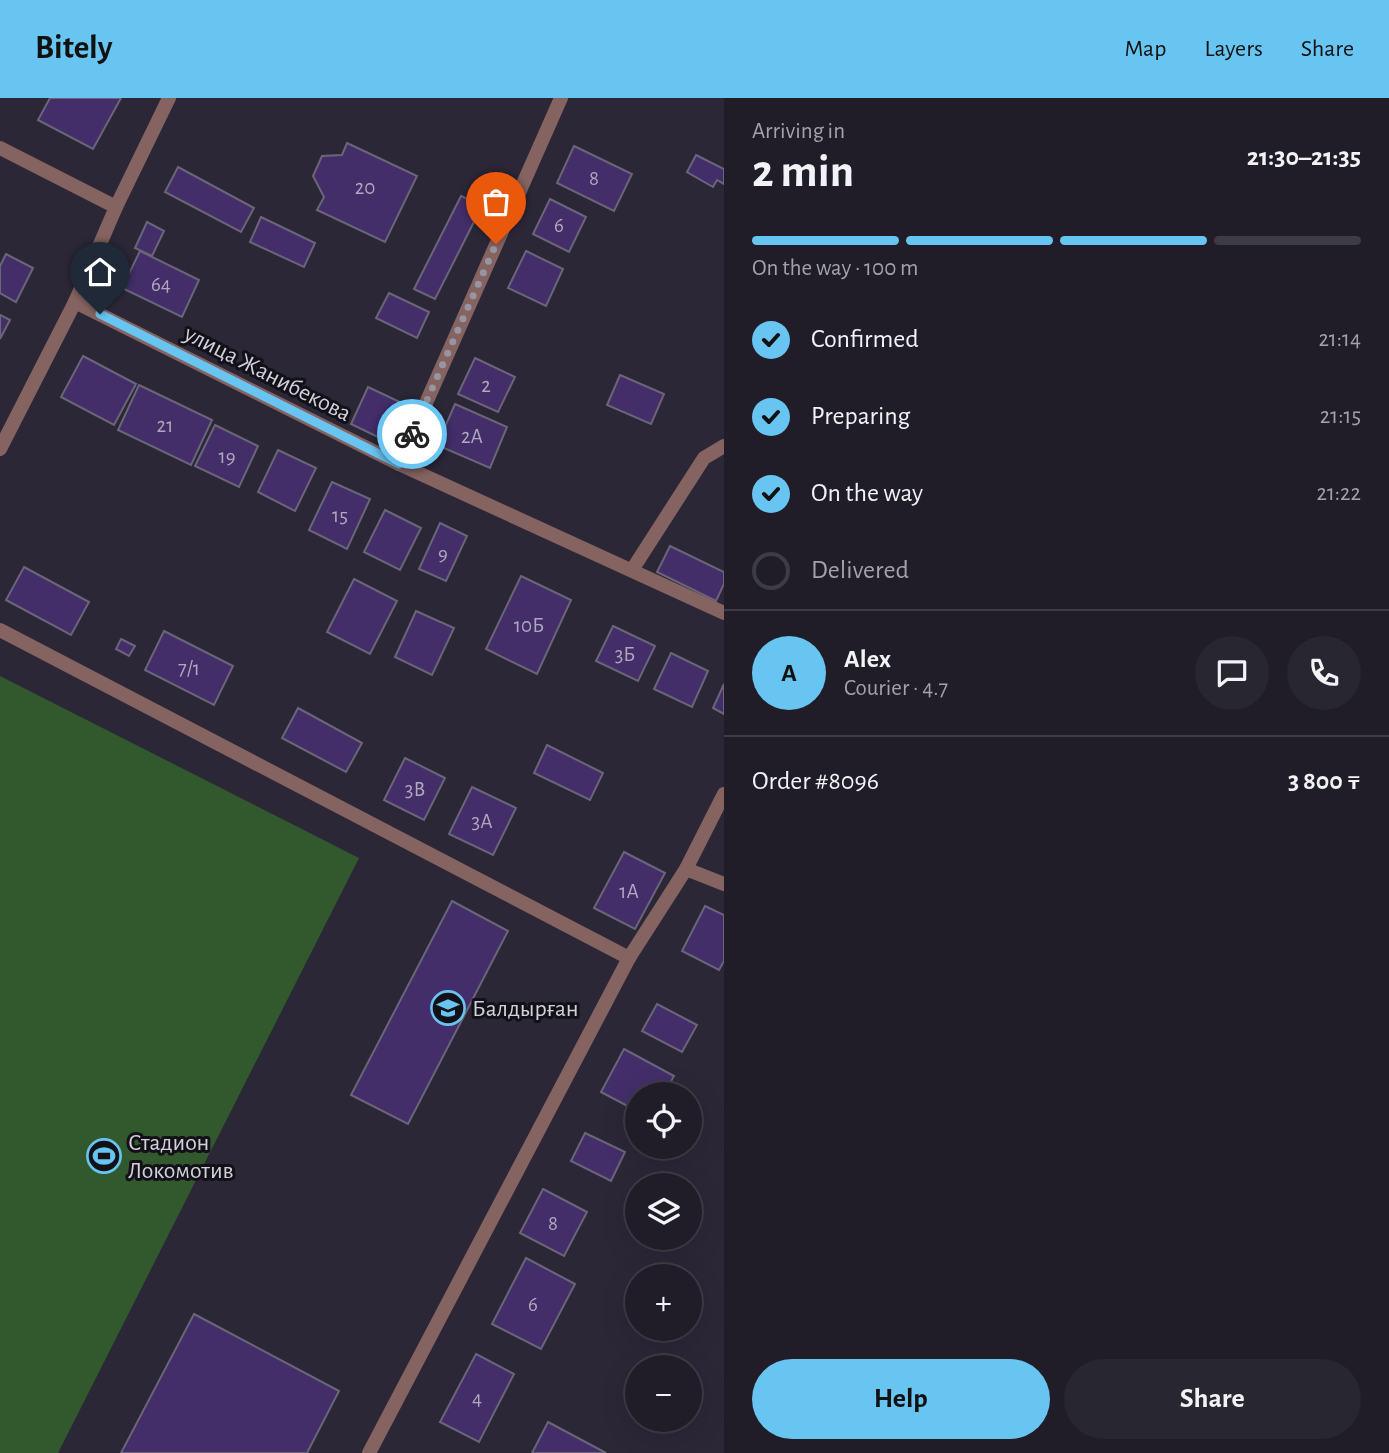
<!DOCTYPE html>
<html lang="en">
<head>
<meta charset="utf-8">
<style>
  :root { --surface:#201d29; --page:#282631; --text:#f1f3f6; --muted:#a2a2a8; --line:#3d3b46; --accent:#68c4f0 }
  body { margin:0; font-family:"Alegreya Sans",sans-serif; background:var(--page); color:var(--text); height:100vh; display:flex; flex-direction:column; font-size:26px; white-space:nowrap }
  * { box-sizing:border-box; margin:0 }
  p { font-size:23px; color:var(--muted) }
  .icon { flex:none; width:38px; height:38px; fill:none; stroke:currentColor; stroke-width:2; stroke-linecap:round; stroke-linejoin:round }
  .map { position:relative; flex:1; overflow:hidden }
  .sheet { display:flex; flex-direction:column; background:var(--surface); width:665px }
  .sheet>* { flex:none }
  .tools { position:absolute; left:625px; top:984px; display:grid; gap:14px }
  .tools a { display:grid; place-items:center; width:77px; height:77px; border-radius:50%; background:var(--surface); box-shadow:0 7px 28px #0002,0 0 0 2px var(--line); font-size:35px }
  .pin { position:absolute; display:grid; place-items:center; width:60px; height:60px; color:#fff; margin:-72px -30px; border-radius:50% 50% 50% 0; rotate:-45deg; box-shadow:0 0 7px #0007 }
  .pin .icon { rotate:45deg }
  .courier { position:absolute; display:grid; place-items:center; width:70px; height:70px; margin:-35px; border:5px solid #68c4f0; border-radius:50%; background:#fff; color:#222; box-shadow:0 2px 9px #0007 }
  .head em { font-style:normal; font-weight:700 }
  .head div { display:flex; flex-direction:column-reverse }
  .head { display:flex; align-items:center; justify-content:space-between; height:119px; padding:0 28px }
  h1 { font-size:46px; font-weight:700; line-height:52px }
  .bar { display:grid; grid-template-columns:repeat(4,1fr); gap:10px 7px; align-content:center; height:84px; padding:0 28px }
  .bar i { height:9px; border-radius:5px; background:var(--line) }
  .bar .current { background:var(--accent) }
  .bar p { grid-column:span 4 }
  .line { display:flex; align-items:center; gap:18px; padding:0 28px; border-top:2px solid var(--line) }
  .line div { flex:1 }
  .round { display:grid; place-items:center; flex:none; width:74px; height:74px; border-radius:37px; background:var(--page) }
  ol { padding:0 28px; list-style:none }
  li { display:flex; align-items:center; gap:21px; height:77px }
  li p { margin-inline-start:auto }
  li .icon { padding:7px; border-radius:50%; background:var(--accent); color:#111; stroke-width:4 }
  li:last-child { color:var(--muted) }
  li i { width:38px; height:38px; border:4px solid var(--line); border-radius:50% }
  .cta { display:flex; gap:14px; margin-top:auto; padding:14px 28px }
  .cta a { flex:1; height:80px; border-radius:42px; background:var(--accent); color:#111; font-size:28px; font-weight:700; line-height:80px; text-align:center }
  .cta a+a { background:var(--page); color:var(--text) }
  header { display:flex; align-items:center; gap:42px; box-sizing:border-box; height:98px; padding:0 35px; background:var(--accent); color:#111 }
  header strong { font-size:33px }
  nav { display:flex; gap:38px; margin-inline-start:auto; font-size:24px }
  main { display:flex; flex:1; min-height:0 }
  .map>svg:first-child { display:block }
</style>
</head>
<body>
<header>
<strong>Bitely</strong>
<nav><a>Map</a><a>Layers</a><a>Share</a></nav>
</header>
<main>
<div class="map">
<svg width="724" height="1355" viewBox="0 0 724 1355">
  <rect width="100%" height="100%" fill="#2b2737"/>
  <path fill="#32592d" d="M 0,578 L 359,760 L 58,1355 L 0,1355 Z"/>
  <g fill="#432e69" stroke="#6a6578" stroke-width="2">
    <path d="M 50,0 L 121,0 L 93,51 L 38,22 Z"/>
    <path d="M 347,45 L 417,78 L 385,144 L 317,112 L 324,99 L 313,78 L 322,58 L 342,57 Z"/>
    <path d="M 574,48 L 632,76 L 614,113 L 557,85 Z"/>
    <path d="M 696,57 L 724,71 L 724,86 L 717,82 L 713,89 L 687,74 Z"/>
    <path d="M 178,69 L 254,110 L 241,134 L 165,94 Z"/>
    <path d="M 461,98 L 482,108 L 435,201 L 414,191 Z"/>
    <path d="M 550,101 L 586,119 L 569,154 L 533,136 Z"/>
    <path d="M 261,119 L 315,145 L 304,169 L 250,144 Z"/>
    <path d="M 147,124 L 164,133 L 152,158 L 135,150 Z"/>
    <path d="M 140,153 L 199,182 L 182,219 L 122,190 Z"/>
    <path d="M 526,153 L 563,171 L 546,208 L 508,190 Z"/>
    <path d="M 6,156 L 33,170 L 16,204 L 0,195 L 0,168 Z"/>
    <path d="M 389,195 L 429,214 L 417,240 L 376,220 Z"/>
    <path d="M 0,217 L 10,222 L 0,241 Z"/>
    <path d="M 83,258 L 136,286 L 114,327 L 61,299 Z"/>
    <path d="M 475,260 L 515,279 L 498,314 L 458,296 Z"/>
    <path d="M 620,277 L 664,296 L 651,326 L 607,307 Z"/>
    <path d="M 139,287 L 212,322 L 191,367 L 118,332 Z"/>
    <path d="M 368,289 L 404,306 L 386,343 L 351,326 Z"/>
    <path d="M 455,306 L 507,329 L 490,370 L 437,347 Z"/>
    <path d="M 215,327 L 258,348 L 239,389 L 195,368 Z"/>
    <path d="M 278,352 L 316,370 L 295,413 L 258,394 Z"/>
    <path d="M 332,384 L 370,401 L 347,451 L 309,432 Z"/>
    <path d="M 385,412 L 421,430 L 400,472 L 364,454 Z"/>
    <path d="M 440,425 L 467,438 L 446,483 L 419,471 Z"/>
    <path d="M 670,448 L 724,474 L 724,486 L 716,503 L 657,474 Z"/>
    <path d="M 24,469 L 89,504 L 71,537 L 6,502 Z"/>
    <path d="M 521,478 L 571,502 L 537,576 L 486,551 Z"/>
    <path d="M 354,481 L 397,503 L 370,556 L 327,534 Z"/>
    <path d="M 416,513 L 454,530 L 432,577 L 395,559 Z"/>
    <path d="M 613,528 L 655,548 L 638,583 L 596,563 Z"/>
    <path d="M 164,533 L 233,568 L 214,607 L 145,572 Z"/>
    <path d="M 121,541 L 135,548 L 129,558 L 116,551 Z"/>
    <path d="M 671,555 L 708,573 L 692,609 L 654,591 Z"/>
    <path d="M 724,586 L 724,616 L 713,610 Z"/>
    <path d="M 298,610 L 362,645 L 346,674 L 282,640 Z"/>
    <path d="M 547,647 L 603,675 L 590,702 L 534,675 Z"/>
    <path d="M 405,660 L 445,680 L 424,722 L 384,702 Z"/>
    <path d="M 472,689 L 516,710 L 493,757 L 449,736 Z"/>
    <path d="M 624,754 L 665,775 L 635,831 L 594,810 Z"/>
    <path d="M 452,803 L 508,833 L 408,1026 L 351,997 Z"/>
    <path d="M 705,808 L 724,817 L 724,863 L 719,872 L 682,853 Z"/>
    <path d="M 657,906 L 697,927 L 682,954 L 642,933 Z"/>
    <path d="M 624,951 L 674,978 L 664,996 L 637,996 L 637,1013 L 601,994 Z"/>
    <path d="M 585,1035 L 625,1054 L 611,1083 L 571,1063 Z"/>
    <path d="M 543,1091 L 587,1114 L 564,1158 L 520,1135 Z"/>
    <path d="M 526,1160 L 575,1186 L 541,1251 L 492,1226 Z"/>
    <path d="M 194,1216 L 339,1293 L 307,1355 L 121,1355 Z"/>
    <path d="M 476,1256 L 514,1276 L 479,1344 L 440,1324 Z"/>
    <path d="M 548,1324 L 606,1355 L 532,1355 Z"/>
  </g>
  <g fill="none" stroke-linecap="round" stroke-linejoin="round">
    <g stroke="#856360" stroke-width="14">
      <path d="M 0,50 L 116,109"/>
      <path d="M 75,204 L 399,366 L 724,515"/>
      <path d="M 0,351 L 75,204 L 116,109 L 169,0"/>
      <path d="M 399,366 L 561,0"/>
      <path d="M 632,472 L 704,360 L 724,348"/>
      <path d="M 0,532 L 629,860 L 369,1355"/>
      <path d="M 686,771 L 724,786"/>
      <path d="M 629,860 L 686,771 L 724,696"/>
    </g>
  </g>
  <g fill="none" stroke-linecap="round" stroke-linejoin="round">
    <path stroke="#9895a2" stroke-width="7" stroke-dasharray="0 12.6" d="M 412,336 L 496,146"/>
    <path stroke="#68c4f0" stroke-width="9" d="M 100,216 L 399,366 L 412,336"/>
  </g>
  <defs>
    <g id="school-ring" transform="scale(1.75)"><circle r="9.5" fill="#131118" stroke="#68c4f0" stroke-width="1.5"/><path d="M0-5L7-2L0 1L-7-2ZM-4 1L0 2.5L4 1V4Q0 6-4 4Z" fill="#68c4f0"/></g>
    <g id="stadium-ring" transform="scale(1.75)"><circle r="9.5" fill="#131118" stroke="#68c4f0" stroke-width="1.5"/><path d="M0-5a6.5 5 0 1 0 0 10a6.5 5 0 1 0 0-10ZM-3.5-1.8h7v3.6h-7Z" fill="#68c4f0"/></g>
  </defs>
  <g fill-rule="evenodd">
    <use href="#school-ring" x="448" y="910"/>
    <use href="#stadium-ring" x="104" y="1058"/>
  </g>
  <g text-anchor="middle" stroke-width="6" stroke-linejoin="round" paint-order="stroke">
    <g font-size="21" fill="#afa8be">
      <text x="594" y="87">8</text>
      <text x="365" y="96">20</text>
      <text x="559" y="134">6</text>
      <text x="161" y="193">64</text>
      <text x="486" y="294">2</text>
      <text x="165" y="334">21</text>
      <text x="472" y="345">2А</text>
      <text x="227" y="365">19</text>
      <text x="340" y="424">15</text>
      <text x="443" y="462">9</text>
      <text x="529" y="534">10Б</text>
      <text x="625" y="563">3Б</text>
      <text x="189" y="577">7/1</text>
      <text x="415" y="698">3В</text>
      <text x="482" y="730">3А</text>
      <text x="629" y="800">1А</text>
      <text x="553" y="1132">8</text>
      <text x="533" y="1213">6</text>
      <text x="477" y="1307">4</text>
    </g>
    <g font-size="24" fill="#d3d0db" stroke="#131118">
      <text transform="translate(268 275) rotate(27)" y="8">улица Жанибекова</text>
    </g>
    <g font-size="24" fill="#d3d0db" stroke="#131118" text-anchor="start">
      <text x="472" y="918">Балдырған</text>
      <text x="128" y="1052">Стадион<tspan x="128" dy="28">Локомотив</tspan></text>
    </g>
  </g>
</svg>
<div class="tools">
<a><svg class="icon" aria-label="locate" viewBox="0 0 24 24"><circle cx="12" cy="12" r="6"/><path d="M12 2v4M12 18v4M2 12h4M18 12h4"/></svg></a>
<a><svg class="icon" aria-label="layers" viewBox="0 0 24 24"><path d="M12 4l9 5-9 5-9-5zM3 14l9 5 9-5"/></svg></a>
<a>+</a>
<a>−</a>
</div>
<div class="pin" style="left:496px;top:146px;background:#ea580c"><svg class="icon" aria-label="bag" viewBox="0 0 24 24"><path d="M5 8h14l-1 12H6zM9 8a3 3 0 0 1 6 0"/></svg></div>
<div class="pin" style="left:100px;top:216px;background:#1f2937"><svg class="icon" aria-label="home" viewBox="0 0 24 24"><path d="M3 11l9-7 9 7M6 9v11h12V9"/></svg></div>
<div class="courier" style="left:412px;top:336px"><svg class="icon" aria-label="bike" viewBox="0 0 24 24"><circle cx="6" cy="16" r="4"/><circle cx="18" cy="16" r="4"/><path d="M6 16l4-8h5l3 8M10 8l3 8H6M13 5h3"/></svg></div>
</div>
<section class="sheet">
<div class="head"><div><h1>2 min</h1><p>Arriving in</p></div><em>21:30–21:35</em></div>
<div class="bar"><i class="current"></i><i class="current"></i><i class="current"></i><i></i><p>On the way · 100 m</p></div>
<ol>
<li><svg class="icon" aria-label="check" viewBox="0 0 24 24"><path d="M5 12l5 5 9-10"/></svg>Confirmed<p>21:14</p></li>
<li><svg class="icon" aria-label="check" viewBox="0 0 24 24"><path d="M5 12l5 5 9-10"/></svg>Preparing<p>21:15</p></li>
<li><svg class="icon" aria-label="check" viewBox="0 0 24 24"><path d="M5 12l5 5 9-10"/></svg>On the way<p>21:22</p></li>
<li><i></i>Delivered</li>
</ol>
<div class="line" style="height:126px"><b class="round" style="background:var(--accent);color:#111">A</b><div><b>Alex</b><p>Courier · 4.7</p></div><a class="round"><svg class="icon" aria-label="chat" viewBox="0 0 24 24"><path d="M4 5h16v11H9l-5 4z"/></svg></a><a class="round"><svg class="icon" aria-label="phone" viewBox="0 0 24 24"><path d="M5 4h4l2 5-3 2q2 4 5 5l2-3 5 2v4C11 20 4 13 5 4z"/></svg></a></div>
<div class="line" style="height:91px"><div>Order #8096</div><b>3 800 ₸</b></div>
<div class="cta"><a>Help</a><a>Share</a></div>
</section>
</main>
</body>
</html>
